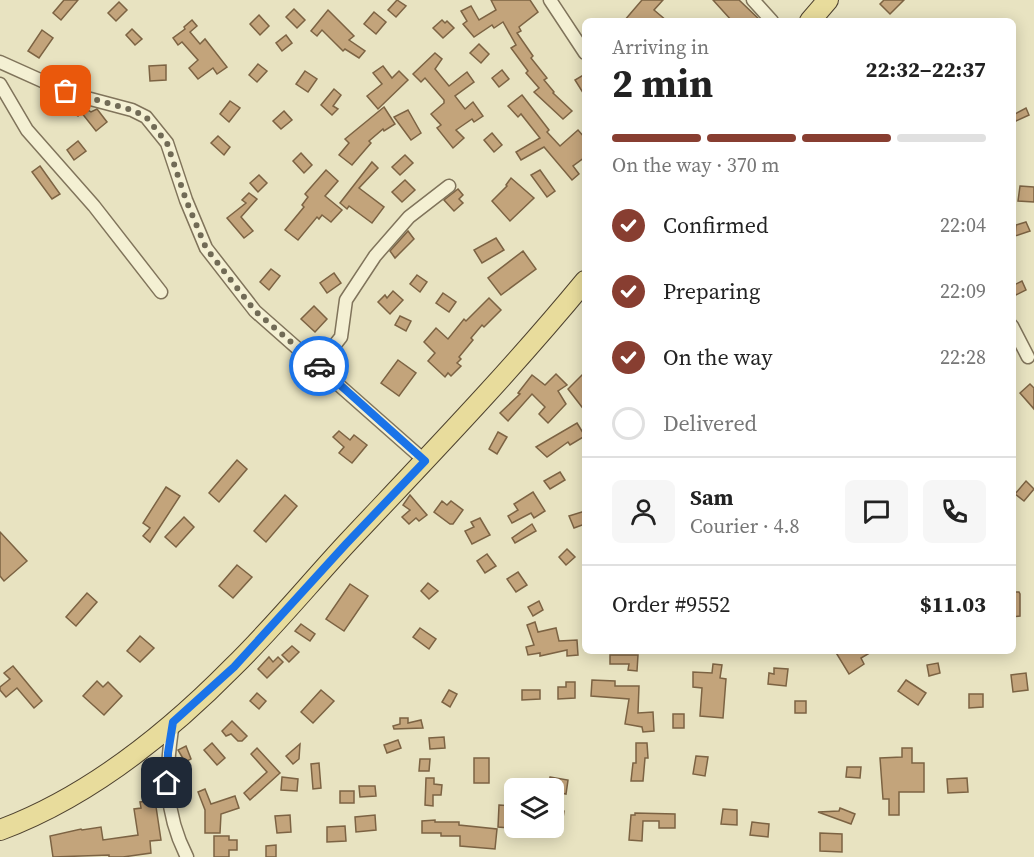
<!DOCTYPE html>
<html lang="en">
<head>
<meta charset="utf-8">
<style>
  :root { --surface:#fff; --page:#f6f6f6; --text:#222; --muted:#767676; --line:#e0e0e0; --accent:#883e31 }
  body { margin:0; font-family:"Source Serif 4",serif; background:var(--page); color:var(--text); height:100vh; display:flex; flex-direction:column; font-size:22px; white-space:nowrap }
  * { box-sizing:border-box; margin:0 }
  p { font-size:20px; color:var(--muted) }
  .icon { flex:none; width:33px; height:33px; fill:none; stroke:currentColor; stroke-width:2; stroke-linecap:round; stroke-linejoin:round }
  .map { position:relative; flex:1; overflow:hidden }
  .details { position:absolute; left:582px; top:18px; width:434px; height:636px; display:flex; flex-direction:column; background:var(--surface); border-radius:9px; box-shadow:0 3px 15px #0003 }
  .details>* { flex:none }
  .fabs { position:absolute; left:504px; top:778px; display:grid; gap:12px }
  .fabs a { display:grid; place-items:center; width:60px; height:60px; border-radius:9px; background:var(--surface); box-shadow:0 3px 15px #0003; font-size:30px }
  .pin { position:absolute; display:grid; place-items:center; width:51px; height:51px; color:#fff; margin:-26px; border-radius:12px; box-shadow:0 3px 9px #0006 }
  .courier { position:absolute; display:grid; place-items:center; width:60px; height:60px; margin:-30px; border:4px solid #1a73e8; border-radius:50%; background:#fff; color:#222; box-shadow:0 2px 8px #0007 }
  .summary em { font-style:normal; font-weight:700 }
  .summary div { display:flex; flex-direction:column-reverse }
  .summary { display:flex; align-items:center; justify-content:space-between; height:102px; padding:0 30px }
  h1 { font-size:39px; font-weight:700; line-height:45px }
  .bar { display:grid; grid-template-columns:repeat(4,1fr); gap:9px 6px; align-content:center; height:72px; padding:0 30px }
  .bar i { height:8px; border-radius:4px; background:var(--line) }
  .bar .current { background:var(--accent) }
  .bar p { grid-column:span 4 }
  .line { display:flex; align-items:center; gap:15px; padding:0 30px; border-top:2px solid var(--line) }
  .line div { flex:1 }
  .round { display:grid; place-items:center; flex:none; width:63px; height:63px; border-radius:9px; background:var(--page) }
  ol { padding:0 30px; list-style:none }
  li { display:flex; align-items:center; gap:18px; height:66px }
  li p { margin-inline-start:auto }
  li .icon { padding:6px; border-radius:50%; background:var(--accent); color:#fff; stroke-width:4 }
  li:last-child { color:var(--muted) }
  li i { width:33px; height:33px; border:3px solid var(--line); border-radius:50% }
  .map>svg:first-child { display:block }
</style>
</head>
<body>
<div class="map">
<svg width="1034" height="857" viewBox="0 0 1034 857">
  <rect width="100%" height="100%" fill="#e8e3c1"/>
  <g fill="#c3a47b" stroke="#7c6343" stroke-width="1.5">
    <path d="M 64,0 L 78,0 L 61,20 L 53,13 Z"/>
    <path d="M 397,0 L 406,6 L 396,17 L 388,10 Z"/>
    <path d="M 491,0 L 530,0 L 538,12 L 519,27 L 521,31 L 517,33 L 533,56 L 531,58 L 547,78 L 544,80 L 554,92 L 553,93 L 572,111 L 563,119 L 534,92 L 539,88 L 526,73 L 528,71 L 511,48 L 516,45 L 503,22 L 494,28 L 492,25 L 474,37 L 463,24 L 467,21 L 461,11 L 471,6 L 479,20 L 496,10 Z"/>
    <path d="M 642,0 L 663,0 L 654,10 L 667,21 L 624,21 Z"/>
    <path d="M 713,0 L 739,0 L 761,21 L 732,21 Z"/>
    <path d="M 884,0 L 904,0 L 890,14 L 880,4 Z"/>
    <path d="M 119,2 L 127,10 L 116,21 L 108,13 Z"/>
    <path d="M 294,9 L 305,20 L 297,28 L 286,17 Z"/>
    <path d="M 328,10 L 354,36 L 349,40 L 365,51 L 359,58 L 345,49 L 343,51 L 322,30 L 317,36 L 311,31 Z"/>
    <path d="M 374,12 L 386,22 L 376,34 L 364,24 Z"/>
    <path d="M 259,15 L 269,26 L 260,35 L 250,24 Z"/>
    <path d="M 192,20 L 197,26 L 190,32 L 200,44 L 205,39 L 227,67 L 217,74 L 213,68 L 198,79 L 189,68 L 198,60 L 182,42 L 178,45 L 173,38 L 185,29 L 184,27 Z"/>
    <path d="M 442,20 L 445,23 L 447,21 L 454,28 L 443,38 L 433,28 Z"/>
    <path d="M 132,29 L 142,39 L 135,45 L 126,35 Z"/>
    <path d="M 42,30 L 53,38 L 39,58 L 28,51 Z"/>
    <path d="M 286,35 L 292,43 L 282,51 L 276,43 Z"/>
    <path d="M 479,44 L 489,54 L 481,63 L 470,53 Z"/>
    <path d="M 435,53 L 442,59 L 435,69 L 449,86 L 467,72 L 474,82 L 455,96 L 465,109 L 473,102 L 483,116 L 474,122 L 472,119 L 456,130 L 464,138 L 453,148 L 437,128 L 441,125 L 431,114 L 444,103 L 444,100 L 425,78 L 421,82 L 413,74 Z"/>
    <path d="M 258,64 L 267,71 L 257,82 L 249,75 Z"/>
    <path d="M 166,65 L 166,80 L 150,81 L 149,66 Z"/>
    <path d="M 383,66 L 392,78 L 399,71 L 408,80 L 378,109 L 367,96 L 382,84 L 373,73 Z"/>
    <path d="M 502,70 L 509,79 L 499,87 L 492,78 Z"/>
    <path d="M 305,71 L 317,79 L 308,92 L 296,84 Z"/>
    <path d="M 585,74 L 585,96 L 575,80 Z"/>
    <path d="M 334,89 L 341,95 L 333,106 L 338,109 L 332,115 L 321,105 Z"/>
    <path d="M 522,95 L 549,130 L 547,132 L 560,146 L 578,130 L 585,138 L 585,157 L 573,166 L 579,174 L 572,180 L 544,147 L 521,160 L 516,152 L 540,138 L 521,114 L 518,117 L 508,106 Z"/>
    <path d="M 230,101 L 240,108 L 229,122 L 220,114 Z"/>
    <path d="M 74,102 L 91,112 L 97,109 L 107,122 L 96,131 L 81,112 L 78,116 L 68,109 Z"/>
    <path d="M 384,107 L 395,124 L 384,131 L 383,129 L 369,141 L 371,143 L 352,165 L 339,155 L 349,143 L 345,139 Z"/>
    <path d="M 1026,108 L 1029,115 L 1016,121 L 1013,115 Z"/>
    <path d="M 408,110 L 421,133 L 411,140 L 394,117 Z"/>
    <path d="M 284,111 L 292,120 L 281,129 L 273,121 Z"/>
    <path d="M 492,133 L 502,145 L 494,152 L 484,140 Z"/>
    <path d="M 218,136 L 230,147 L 224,155 L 211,143 Z"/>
    <path d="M 78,141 L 86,151 L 74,160 L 67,150 Z"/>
    <path d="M 301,153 L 312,165 L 304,173 L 293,161 Z"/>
    <path d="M 405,155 L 413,163 L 400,175 L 392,167 Z"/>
    <path d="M 372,162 L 378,168 L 359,188 L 384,207 L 372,223 L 349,206 L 347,209 L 340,203 Z"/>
    <path d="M 40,166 L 60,194 L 52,199 L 32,172 Z"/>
    <path d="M 326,170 L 338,181 L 325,196 L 342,210 L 331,222 L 322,215 L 319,219 L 317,217 L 298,240 L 285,230 L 304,207 L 302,205 L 308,197 L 305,194 Z"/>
    <path d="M 540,170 L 555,191 L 547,197 L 531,175 Z"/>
    <path d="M 259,175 L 267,183 L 258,192 L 250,183 Z"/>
    <path d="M 511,178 L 534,198 L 510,221 L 492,201 L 507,186 L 506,185 Z"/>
    <path d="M 405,180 L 415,190 L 402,202 L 392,192 Z"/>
    <path d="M 1020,186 L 1034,187 L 1034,202 L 1018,201 Z"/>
    <path d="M 458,189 L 463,195 L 459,199 L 463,203 L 454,211 L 444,200 Z"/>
    <path d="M 249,193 L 257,199 L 241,217 L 253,231 L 244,238 L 227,218 L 246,203 L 242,200 Z"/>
    <path d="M 1026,222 L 1030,231 L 1015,236 L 1016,225 Z"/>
    <path d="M 408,231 L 414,239 L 395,258 L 390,251 Z"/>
    <path d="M 496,238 L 504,250 L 482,263 L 474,250 Z"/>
    <path d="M 523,251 L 536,269 L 501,295 L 488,278 Z"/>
    <path d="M 271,269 L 280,276 L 269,290 L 260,282 Z"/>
    <path d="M 334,273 L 341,283 L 327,293 L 320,283 Z"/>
    <path d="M 417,275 L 427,282 L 420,292 L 410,284 Z"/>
    <path d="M 1022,281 L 1026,290 L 1016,295 L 1012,286 Z"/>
    <path d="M 393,291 L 403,300 L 390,314 L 378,302 L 385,295 L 387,298 Z"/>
    <path d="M 443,293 L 456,302 L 449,312 L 436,303 Z"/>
    <path d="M 489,298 L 501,310 L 484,327 L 482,325 L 471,338 L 473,340 L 459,357 L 461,359 L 457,363 L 461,366 L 451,376 L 448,373 L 445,377 L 428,361 L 435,353 L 424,342 L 436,328 L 448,339 L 464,319 L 466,321 Z"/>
    <path d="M 314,306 L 327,319 L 315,332 L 301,319 Z"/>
    <path d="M 400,316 L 411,321 L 406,331 L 395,325 Z"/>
    <path d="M 398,360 L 416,373 L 399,396 L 381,383 Z"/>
    <path d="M 585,372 L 585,411 L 568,389 Z"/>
    <path d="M 556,374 L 567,385 L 558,391 L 566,404 L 548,423 L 539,414 L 545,407 L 532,394 L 508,421 L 500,413 L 520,394 L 518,393 L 532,375 L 545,385 Z"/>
    <path d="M 1030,384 L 1034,388 L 1034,409 L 1020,393 Z"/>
    <path d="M 577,423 L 585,436 L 570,445 L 568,442 L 547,457 L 536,447 Z"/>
    <path d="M 339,431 L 350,440 L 354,435 L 367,445 L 352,463 L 339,453 L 344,447 L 333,437 Z"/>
    <path d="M 498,432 L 507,437 L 497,454 L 489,449 Z"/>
    <path d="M 237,460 L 247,469 L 219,502 L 209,493 Z"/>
    <path d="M 560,472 L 565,480 L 550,489 L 544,481 Z"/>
    <path d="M 1026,481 L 1034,489 L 1024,501 L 1015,494 Z"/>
    <path d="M 166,487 L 180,496 L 150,542 L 143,536 L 150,528 L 143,523 Z"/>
    <path d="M 533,492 L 545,511 L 534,518 L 531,513 L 512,523 L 508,516 L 518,510 L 514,504 Z"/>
    <path d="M 285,495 L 297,506 L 266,542 L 254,531 Z"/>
    <path d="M 410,495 L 427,515 L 419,521 L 416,518 L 409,524 L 402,517 L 410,510 L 403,505 Z"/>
    <path d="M 442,501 L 447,505 L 451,501 L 463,510 L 453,524 L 450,524 L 434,512 Z"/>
    <path d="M 585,511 L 585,524 L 574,528 L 569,516 Z"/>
    <path d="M 184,517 L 194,527 L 176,547 L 165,537 Z"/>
    <path d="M 480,518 L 490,535 L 472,544 L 465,531 L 474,527 L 471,522 Z"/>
    <path d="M 532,524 L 536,531 L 515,543 L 512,538 Z"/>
    <path d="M 0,532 L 27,561 L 4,581 L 0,576 Z"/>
    <path d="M 567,549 L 575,557 L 566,565 L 559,557 Z"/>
    <path d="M 487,554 L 496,566 L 485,573 L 477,561 Z"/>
    <path d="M 237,565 L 252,577 L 233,598 L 219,586 Z"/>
    <path d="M 518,572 L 527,585 L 516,592 L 507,579 Z"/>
    <path d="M 428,583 L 438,591 L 429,599 L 421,591 Z"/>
    <path d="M 350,584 L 368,596 L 344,631 L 326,619 Z"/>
    <path d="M 1012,592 L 1019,592 L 1020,594 L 1020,616 L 1012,617 Z"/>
    <path d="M 87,593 L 97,602 L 76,626 L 66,617 Z"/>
    <path d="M 539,601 L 543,610 L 533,616 L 528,607 Z"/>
    <path d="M 535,622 L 538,632 L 556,628 L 559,641 L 577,640 L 578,655 L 567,656 L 567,650 L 540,656 L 540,653 L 528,655 L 526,647 L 534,645 L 527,625 Z"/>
    <path d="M 301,624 L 315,634 L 310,641 L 295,631 Z"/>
    <path d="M 420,628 L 436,639 L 429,649 L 413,637 Z"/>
    <path d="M 140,636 L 154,648 L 140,662 L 127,651 Z"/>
    <path d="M 292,646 L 299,652 L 289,662 L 282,655 Z"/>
    <path d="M 835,651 L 873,651 L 861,658 L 864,664 L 849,674 Z"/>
    <path d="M 610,655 L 638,655 L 637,671 L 628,670 L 629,664 L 610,664 Z"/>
    <path d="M 269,657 L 273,662 L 278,657 L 283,662 L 267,678 L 258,669 Z"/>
    <path d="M 938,663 L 940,673 L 929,676 L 927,665 Z"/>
    <path d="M 713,664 L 722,665 L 720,678 L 726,679 L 723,718 L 700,716 L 702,688 L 693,687 L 693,672 L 712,673 Z"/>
    <path d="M 13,666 L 42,701 L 34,708 L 17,688 L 6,697 L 0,690 L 0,687 L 10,679 L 4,673 Z"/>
    <path d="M 774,668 L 788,669 L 786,686 L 768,684 L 769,673 L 774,674 Z"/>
    <path d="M 1026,673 L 1028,690 L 1013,692 L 1011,675 Z"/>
    <path d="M 592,680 L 615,681 L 615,686 L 639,686 L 638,713 L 653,712 L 654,731 L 643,732 L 642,727 L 625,724 L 629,699 L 591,696 Z"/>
    <path d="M 906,680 L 926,693 L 918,705 L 898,691 Z"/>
    <path d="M 97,681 L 103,687 L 108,682 L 122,696 L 104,715 L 83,696 Z"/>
    <path d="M 566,682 L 575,682 L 575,698 L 558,699 L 558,687 L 566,687 Z"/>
    <path d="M 321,690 L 334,701 L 313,723 L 301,712 Z"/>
    <path d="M 449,690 L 457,694 L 450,707 L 442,702 Z"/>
    <path d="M 522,690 L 540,690 L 540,699 L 522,700 Z"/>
    <path d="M 257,693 L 266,701 L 259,709 L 250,701 Z"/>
    <path d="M 969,694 L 983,694 L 983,707 L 969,708 Z"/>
    <rect x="795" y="701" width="11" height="12"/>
    <rect x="673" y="714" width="11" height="14"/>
    <path d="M 400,718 L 408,718 L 408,723 L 421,720 L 423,728 L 394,729 L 393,726 L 400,724 Z"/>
    <path d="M 232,721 L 247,736 L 242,741 L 238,741 L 231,734 L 226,736 L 222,731 Z"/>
    <path d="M 444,737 L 445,748 L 430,749 L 429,738 Z"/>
    <path d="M 398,740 L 401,748 L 387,753 L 384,745 Z"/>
    <path d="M 212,743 L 225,758 L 217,765 L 204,750 Z"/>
    <path d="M 636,743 L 647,743 L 648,758 L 645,758 L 643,781 L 631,781 L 633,763 L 636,763 Z"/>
    <path d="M 300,744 L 299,759 L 293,764 L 286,756 Z"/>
    <path d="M 186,746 L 191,759 L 185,762 L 178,750 Z"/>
    <path d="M 257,748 L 280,773 L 250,800 L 244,793 L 267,772 L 251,754 Z"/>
    <path d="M 902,748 L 912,748 L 912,763 L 924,763 L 924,792 L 899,792 L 899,815 L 889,815 L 889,799 L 883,799 L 880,758 L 902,757 Z"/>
    <path d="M 696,756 L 708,757 L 705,776 L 693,774 Z"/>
    <rect x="474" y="758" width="15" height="25"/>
    <path d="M 420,759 L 430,759 L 429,771 L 419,771 Z"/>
    <path d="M 319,763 L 321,788 L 313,789 L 311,764 Z"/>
    <path d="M 847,767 L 861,767 L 860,778 L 846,777 Z"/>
    <path d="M 282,777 L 298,779 L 297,791 L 281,790 Z"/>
    <path d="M 550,777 L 568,780 L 566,794 L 561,793 L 558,810 L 564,811 L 562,825 L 554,824 L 554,789 L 548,789 Z"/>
    <path d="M 426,778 L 434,778 L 434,784 L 442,785 L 441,795 L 433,795 L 433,806 L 425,805 Z"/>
    <path d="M 967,778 L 968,792 L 948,793 L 947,779 Z"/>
    <path d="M 359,786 L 375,786 L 376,796 L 360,797 Z"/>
    <path d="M 205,789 L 211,804 L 235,796 L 239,808 L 221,814 L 220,833 L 205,833 L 205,810 L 198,792 Z"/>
    <rect x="340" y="791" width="14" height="12"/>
    <path d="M 155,800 L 161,840 L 150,841 L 151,853 L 123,857 L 109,857 L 109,855 L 53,857 L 50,836 L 81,829 L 82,830 L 101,827 L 103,840 L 138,835 L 134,809 L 141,808 L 140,802 Z"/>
    <path d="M 499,805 L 512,806 L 511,828 L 498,827 Z"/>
    <path d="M 840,808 L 855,814 L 851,824 L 818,812 L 839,811 Z"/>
    <path d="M 723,809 L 737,810 L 737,825 L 721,824 Z"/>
    <path d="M 635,813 L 675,814 L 675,828 L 659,828 L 659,821 L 643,821 L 642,841 L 629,840 L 631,815 L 635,815 Z"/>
    <path d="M 290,815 L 291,832 L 277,833 L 275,816 Z"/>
    <path d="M 375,815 L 376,830 L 356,832 L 355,817 Z"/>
    <path d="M 435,820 L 435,822 L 459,822 L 459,825 L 497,829 L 495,849 L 460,846 L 460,836 L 441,836 L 441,833 L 422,833 L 422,821 Z"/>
    <path d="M 752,822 L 769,824 L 768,837 L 750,835 Z"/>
    <path d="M 345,826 L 346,841 L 327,842 L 327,827 Z"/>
    <path d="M 820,833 L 842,834 L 842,852 L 820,851 Z"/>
    <path d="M 214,836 L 229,836 L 229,840 L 237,840 L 237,850 L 229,850 L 229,857 L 214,857 Z"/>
    <path d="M 276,845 L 276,857 L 266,857 L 266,846 Z"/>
  </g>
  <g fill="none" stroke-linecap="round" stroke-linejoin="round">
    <g stroke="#80745b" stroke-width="15">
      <g id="minor">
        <path d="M 550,0 L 585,53"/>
        <path d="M 753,0 L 772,21"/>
        <path d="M 0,62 L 49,84 L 83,97 L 132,110 L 146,117 L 167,143 L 186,200 L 206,248 L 255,311 L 425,461"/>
        <path d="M 0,84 L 27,130 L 94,206 L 161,292"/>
        <path d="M 1012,326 L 1028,357"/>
        <path d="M 318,366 L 341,337 L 346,300 L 375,256 L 409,217 L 449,186"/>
        <path d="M 173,723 C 165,772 164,812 187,857"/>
      </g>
    </g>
    <g stroke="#4e422f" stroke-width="22">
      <g id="primary">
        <path d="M 810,21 L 828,0"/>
        <path d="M 0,830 C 89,797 167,734 233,667 C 273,628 309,584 347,543 C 428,457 510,372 585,281"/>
      </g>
    </g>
    <use href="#minor" stroke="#f4f0d3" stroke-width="12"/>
    <use href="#primary" stroke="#e8dc9c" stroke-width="20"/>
  </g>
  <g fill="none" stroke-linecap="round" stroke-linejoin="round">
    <path stroke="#716b56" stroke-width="6" stroke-dasharray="0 10.8" d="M 66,91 L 132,110 L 146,117 L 167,143 L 186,200 L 206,248 L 255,311 L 319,366"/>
    <path stroke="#1a73e8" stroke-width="8" d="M 167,783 L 168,753 L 173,722 L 234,667 L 346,544 L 425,461 L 319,366"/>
  </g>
</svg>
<div class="fabs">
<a><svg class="icon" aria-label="layers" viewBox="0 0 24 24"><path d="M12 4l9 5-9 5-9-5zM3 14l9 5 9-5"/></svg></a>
</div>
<div class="pin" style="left:66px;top:91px;background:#ea580c"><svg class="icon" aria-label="bag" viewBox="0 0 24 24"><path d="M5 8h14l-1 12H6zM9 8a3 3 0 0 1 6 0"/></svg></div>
<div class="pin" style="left:167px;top:783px;background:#1f2937"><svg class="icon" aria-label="home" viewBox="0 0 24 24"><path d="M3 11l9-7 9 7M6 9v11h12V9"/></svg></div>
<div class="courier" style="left:319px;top:366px"><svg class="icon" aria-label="car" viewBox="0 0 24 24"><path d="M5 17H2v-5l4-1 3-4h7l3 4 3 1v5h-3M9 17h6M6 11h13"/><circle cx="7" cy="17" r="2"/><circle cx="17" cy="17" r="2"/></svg></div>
<section class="details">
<div class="summary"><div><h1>2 min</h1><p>Arriving in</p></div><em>22:32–22:37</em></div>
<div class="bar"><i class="current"></i><i class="current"></i><i class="current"></i><i></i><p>On the way · 370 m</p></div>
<ol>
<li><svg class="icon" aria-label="check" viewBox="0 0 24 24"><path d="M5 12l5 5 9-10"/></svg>Confirmed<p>22:04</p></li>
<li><svg class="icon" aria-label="check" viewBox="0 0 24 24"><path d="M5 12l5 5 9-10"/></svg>Preparing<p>22:09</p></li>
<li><svg class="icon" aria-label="check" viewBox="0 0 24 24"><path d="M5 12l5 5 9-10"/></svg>On the way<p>22:28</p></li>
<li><i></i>Delivered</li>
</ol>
<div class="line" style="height:108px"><a class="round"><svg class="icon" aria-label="person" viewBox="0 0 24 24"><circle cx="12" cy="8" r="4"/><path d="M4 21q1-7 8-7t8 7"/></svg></a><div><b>Sam</b><p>Courier · 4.8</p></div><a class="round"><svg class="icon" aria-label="chat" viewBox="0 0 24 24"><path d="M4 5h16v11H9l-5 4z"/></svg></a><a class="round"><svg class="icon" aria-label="phone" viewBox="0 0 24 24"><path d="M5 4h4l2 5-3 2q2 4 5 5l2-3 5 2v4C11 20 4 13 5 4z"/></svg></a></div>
<div class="line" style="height:78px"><div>Order #9552</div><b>$11.03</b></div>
</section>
</div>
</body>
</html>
